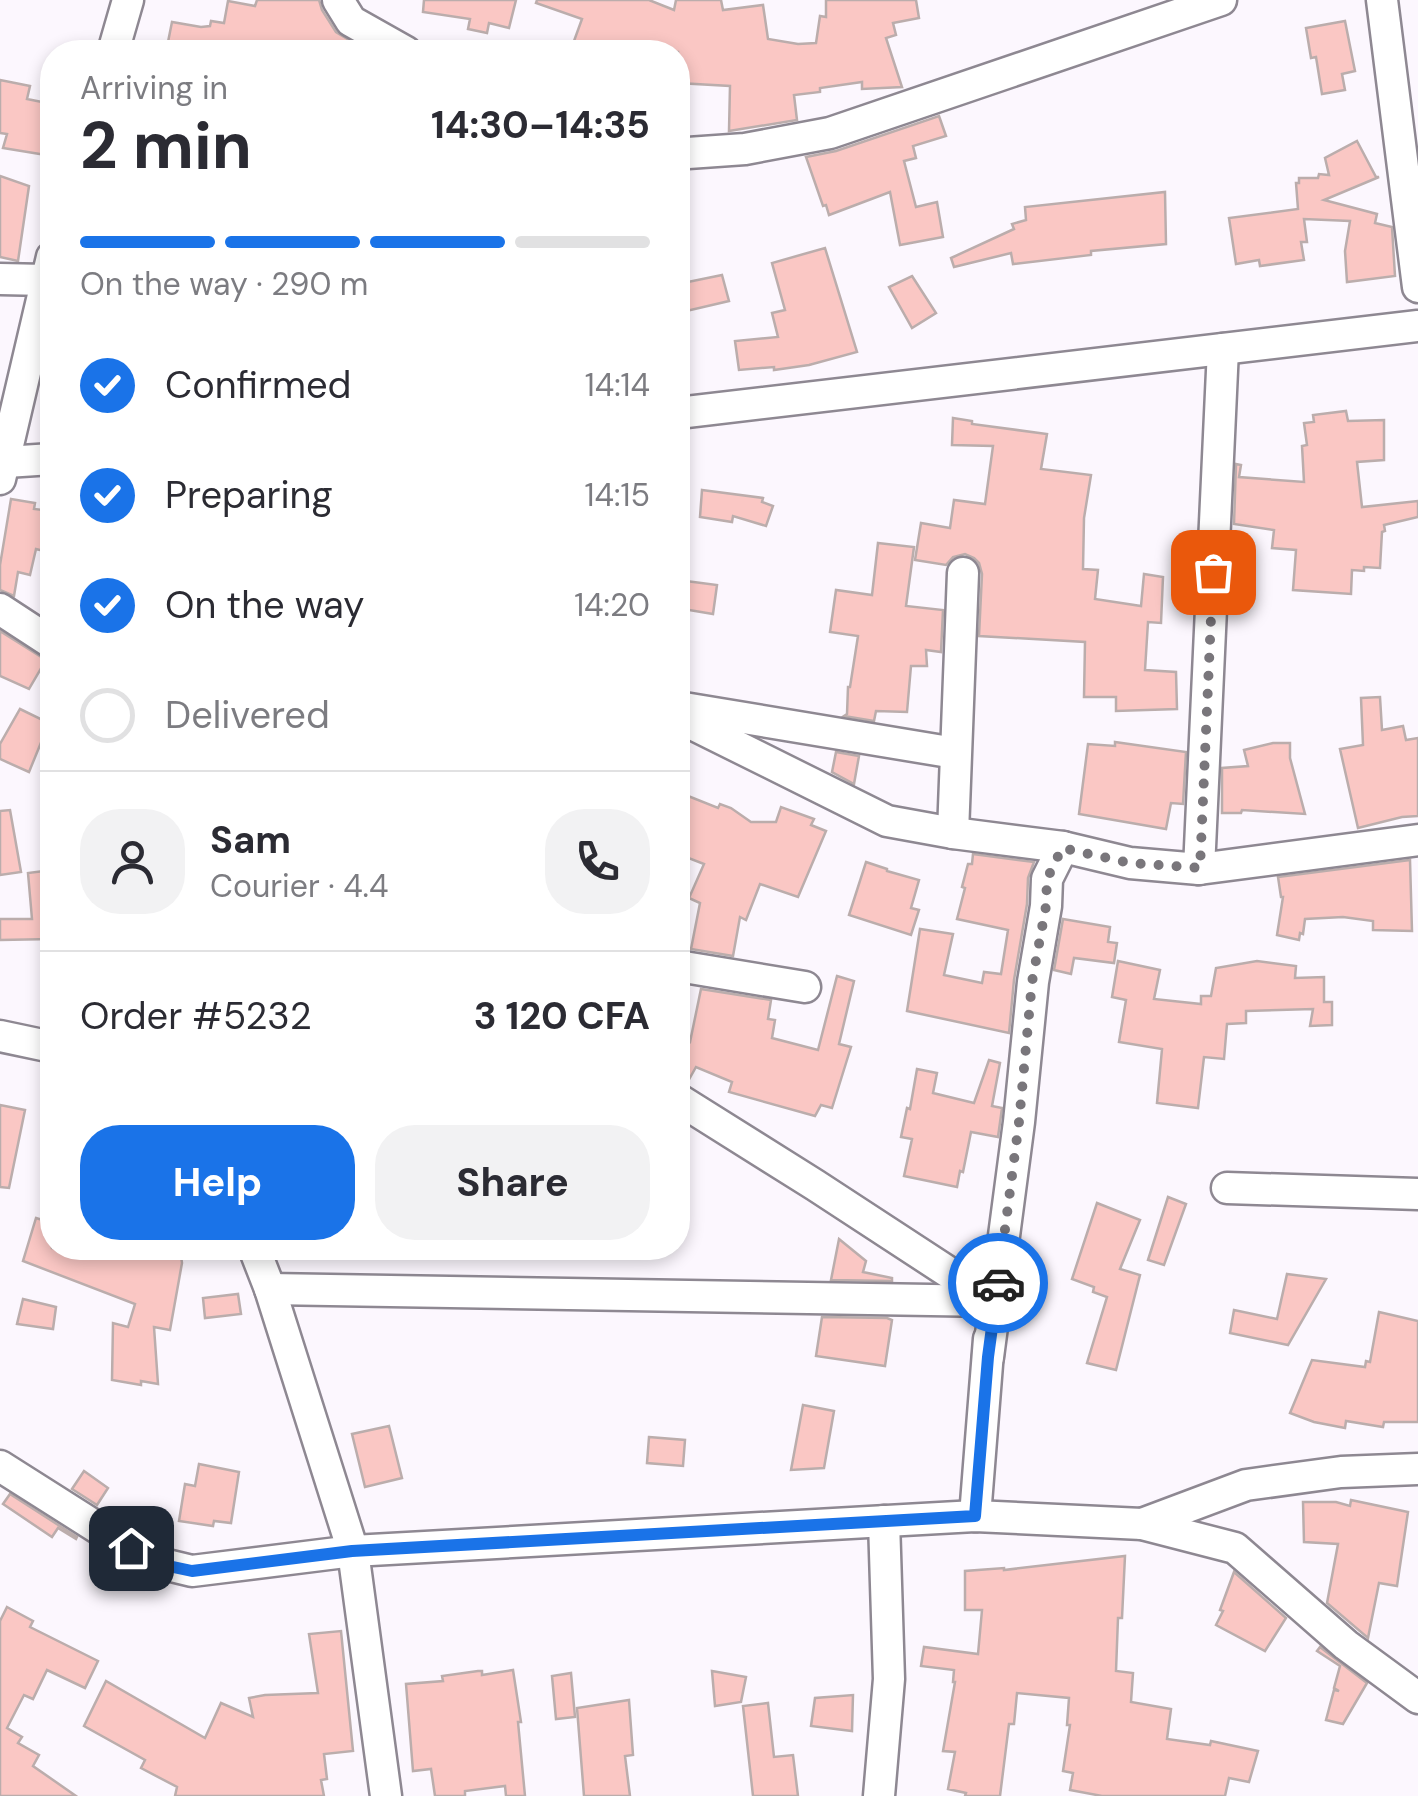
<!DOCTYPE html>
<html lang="en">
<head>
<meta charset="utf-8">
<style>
  :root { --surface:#fff; --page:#f2f2f3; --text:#2b2b33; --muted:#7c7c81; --line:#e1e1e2; --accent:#1a73e8 }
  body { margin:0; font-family:"DM Sans",sans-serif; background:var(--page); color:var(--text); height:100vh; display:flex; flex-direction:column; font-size:38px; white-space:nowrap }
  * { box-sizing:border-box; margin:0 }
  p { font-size:32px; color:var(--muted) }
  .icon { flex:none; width:55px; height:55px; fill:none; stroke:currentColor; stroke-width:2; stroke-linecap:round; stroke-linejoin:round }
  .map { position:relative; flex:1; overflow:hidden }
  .drawer { position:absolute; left:40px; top:40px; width:650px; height:1220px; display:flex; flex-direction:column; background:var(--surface); border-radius:40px; box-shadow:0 5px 15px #0003 }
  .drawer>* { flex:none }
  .pin { position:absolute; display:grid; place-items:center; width:85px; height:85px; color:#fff; margin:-42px; border-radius:20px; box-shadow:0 5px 15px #0006 }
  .courier { position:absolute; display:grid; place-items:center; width:100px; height:100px; margin:-50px; border:8px solid #1a73e8; border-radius:50%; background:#fff; color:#222; box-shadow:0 2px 12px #0007 }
  .headline em { font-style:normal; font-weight:700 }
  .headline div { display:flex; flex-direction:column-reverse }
  .headline { display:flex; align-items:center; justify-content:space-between; height:170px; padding:0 40px }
  h1 { font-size:65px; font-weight:700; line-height:75px }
  .bar { display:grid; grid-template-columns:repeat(4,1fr); gap:15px 10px; align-content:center; height:120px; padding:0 40px }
  .bar i { height:12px; border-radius:8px; background:var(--line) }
  .bar .on { background:var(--accent) }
  .bar p { grid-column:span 4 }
  .line { display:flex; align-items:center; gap:25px; padding:0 40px; border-top:2px solid var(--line) }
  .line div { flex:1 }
  .round { display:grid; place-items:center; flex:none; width:105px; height:105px; border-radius:40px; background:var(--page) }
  ol { padding:0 40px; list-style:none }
  li { display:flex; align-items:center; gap:30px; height:110px }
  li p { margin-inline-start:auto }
  li .icon { padding:10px; border-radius:50%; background:var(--accent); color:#fff; stroke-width:4 }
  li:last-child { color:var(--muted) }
  li i { width:55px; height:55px; border:5px solid var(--line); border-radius:50% }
  .cta { display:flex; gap:20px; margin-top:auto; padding:20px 40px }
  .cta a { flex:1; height:115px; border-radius:40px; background:var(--accent); color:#fff; font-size:40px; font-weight:700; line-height:115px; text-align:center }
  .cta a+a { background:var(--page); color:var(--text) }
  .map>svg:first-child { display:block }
</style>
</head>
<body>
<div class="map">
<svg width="1418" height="1796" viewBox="0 0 1418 1796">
  <rect width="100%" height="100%" fill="#fcf7fe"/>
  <g fill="#fac7c4" stroke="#bbadac" stroke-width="2.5">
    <path d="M 257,0 L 319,0 L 322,10 L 336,32 L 369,52 L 166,52 L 172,22 L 201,27 L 210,26 L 211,21 L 224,23 L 228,1 L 255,6 Z"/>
    <path d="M 424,0 L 516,0 L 509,28 L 489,23 L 487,33 L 468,29 L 470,19 L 423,12 Z"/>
    <path d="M 537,0 L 649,0 L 674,10 L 676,0 L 721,0 L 723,10 L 763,5 L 768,39 L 798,44 L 816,43 L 820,16 L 826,17 L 826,0 L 916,0 L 919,18 L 893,23 L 896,35 L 886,38 L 902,87 L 862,89 L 862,82 L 820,88 L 820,92 L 794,95 L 797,120 L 729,131 L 730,86 L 678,83 L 678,52 L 570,52 L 582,19 L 536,3 Z"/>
    <path d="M 1345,21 L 1355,71 L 1342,74 L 1345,90 L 1322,94 L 1316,57 L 1311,58 L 1306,28 Z"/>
    <path d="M 0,80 L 30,86 L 27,99 L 52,104 L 52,156 L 3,148 L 7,134 L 0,133 Z"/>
    <path d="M 939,116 L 946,136 L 913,146 L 916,158 L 904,161 L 916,207 L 937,202 L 943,237 L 900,245 L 890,192 L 829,215 L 826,205 L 823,206 L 806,157 L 836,151 Z"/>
    <path d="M 1357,141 L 1376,177 L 1379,177 L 1324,200 L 1377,214 L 1375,223 L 1392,227 L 1395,276 L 1347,282 L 1345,251 L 1350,221 L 1304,219 L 1307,242 L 1301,242 L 1304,260 L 1260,266 L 1259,260 L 1236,264 L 1229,218 L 1298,209 L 1296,183 L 1299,183 L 1299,178 L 1318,178 L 1319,174 L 1329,175 L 1325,158 Z"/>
    <path d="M 0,176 L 29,186 L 18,261 L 0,257 Z"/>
    <path d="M 1165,192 L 1166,244 L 1091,251 L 1091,255 L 1013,264 L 1011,253 L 954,267 L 951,258 L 1014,229 L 1012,224 L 1026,220 L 1025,207 Z"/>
    <path d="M 825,248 L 857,352 L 809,365 L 774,370 L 774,367 L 739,370 L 735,341 L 778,337 L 772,313 L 785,310 L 772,263 Z"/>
    <path d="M 722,275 L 729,301 L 678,313 L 678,284 Z"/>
    <path d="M 912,276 L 936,313 L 912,328 L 889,287 Z"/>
    <path d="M 1346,411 L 1348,421 L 1384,420 L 1384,460 L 1357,462 L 1362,507 L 1418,501 L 1418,517 L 1384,525 L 1385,531 L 1382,532 L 1380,568 L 1364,567 L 1364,571 L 1352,570 L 1351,594 L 1293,590 L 1296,550 L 1272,548 L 1274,530 L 1234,524 L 1236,464 L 1241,465 L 1239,477 L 1304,482 L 1302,446 L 1307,445 L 1304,423 L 1314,422 L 1313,415 Z"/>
    <path d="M 953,418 L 972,421 L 972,424 L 1047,434 L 1041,469 L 1091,475 L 1084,518 L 1083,569 L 1098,570 L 1095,599 L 1141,606 L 1144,574 L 1163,577 L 1161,623 L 1148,622 L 1145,670 L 1176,672 L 1177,709 L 1116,711 L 1116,697 L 1084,697 L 1085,642 L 979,636 L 982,574 L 979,563 L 974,558 L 965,554 L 953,557 L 946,565 L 915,560 L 921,523 L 950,528 L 954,500 L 985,504 L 993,446 L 952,445 Z"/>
    <path d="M 702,490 L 763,498 L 762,502 L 773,506 L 766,526 L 733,516 L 732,522 L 700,517 Z"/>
    <path d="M 11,499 L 35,503 L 34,509 L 52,511 L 52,553 L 36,549 L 30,575 L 18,572 L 14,596 L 0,590 L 0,565 Z"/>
    <path d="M 878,543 L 914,547 L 906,606 L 943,610 L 941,652 L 926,650 L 927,666 L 911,666 L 907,712 L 876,711 L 874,721 L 844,716 L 847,714 L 848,687 L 850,687 L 858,636 L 830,632 L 836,590 L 872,595 Z"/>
    <path d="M 686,581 L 717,585 L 713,614 L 683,609 Z"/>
    <path d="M 0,631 L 46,660 L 29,689 L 0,676 Z"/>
    <path d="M 1380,697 L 1382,730 L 1403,726 L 1406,740 L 1418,738 L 1418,816 L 1402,817 L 1358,828 L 1340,749 L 1363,745 L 1361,698 Z"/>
    <path d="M 20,709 L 49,723 L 29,772 L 0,759 L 0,744 Z"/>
    <path d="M 1115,742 L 1186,752 L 1183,804 L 1171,803 L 1166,829 L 1079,814 L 1088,744 L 1115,746 Z"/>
    <path d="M 1273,743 L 1290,743 L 1290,758 L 1305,814 L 1242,810 L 1241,813 L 1222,813 L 1222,768 L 1248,766 L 1244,750 Z"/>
    <path d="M 836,752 L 859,756 L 854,784 L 832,772 Z"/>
    <path d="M 678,792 L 718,808 L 720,804 L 731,808 L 751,822 L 776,822 L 781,807 L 814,819 L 811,825 L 826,831 L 798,897 L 760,884 L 746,920 L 740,917 L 733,956 L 691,949 L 700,903 L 689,898 L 704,864 L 678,854 Z"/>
    <path d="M 10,810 L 21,872 L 0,875 L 0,811 Z"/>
    <path d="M 973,854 L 1034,862 L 1028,878 L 1027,904 L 1014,980 L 1009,1033 L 907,1011 L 920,929 L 953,934 L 944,975 L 982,983 L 984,972 L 1001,974 L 1008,930 L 957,919 L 965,888 L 962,887 L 968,864 L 972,864 Z"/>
    <path d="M 1410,860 L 1412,931 L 1373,930 L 1373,921 L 1343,917 L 1305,919 L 1303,934 L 1300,933 L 1299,940 L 1277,935 L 1283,897 L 1281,897 L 1278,877 Z"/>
    <path d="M 866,862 L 887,869 L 887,871 L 919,880 L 911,908 L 919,910 L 911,935 L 849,915 Z"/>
    <path d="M 52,870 L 52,939 L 0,940 L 0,919 L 32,919 L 28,873 Z"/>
    <path d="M 1063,919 L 1110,927 L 1108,942 L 1117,943 L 1114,963 L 1074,958 L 1071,974 L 1054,970 Z"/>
    <path d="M 1118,961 L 1160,970 L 1154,999 L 1201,1004 L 1201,996 L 1211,996 L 1216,968 L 1257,961 L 1296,966 L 1295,978 L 1324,977 L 1324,1002 L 1332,1002 L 1332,1025 L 1310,1026 L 1313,1009 L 1246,1011 L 1246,1023 L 1227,1024 L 1224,1059 L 1204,1057 L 1198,1108 L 1157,1103 L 1162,1049 L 1119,1042 L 1126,1000 L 1112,997 Z"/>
    <path d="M 837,976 L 854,981 L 839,1044 L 851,1047 L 832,1108 L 821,1105 L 815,1116 L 729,1092 L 732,1082 L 696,1067 L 687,1083 L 678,1080 L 678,1058 L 685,1040 L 690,1042 L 701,989 L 771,1000 L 768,1019 L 775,1020 L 772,1038 L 818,1050 Z"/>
    <path d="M 989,1060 L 1000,1063 L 992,1106 L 1002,1108 L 998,1137 L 971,1132 L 963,1172 L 960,1171 L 957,1187 L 904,1176 L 912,1139 L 901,1137 L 907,1108 L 910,1109 L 917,1069 L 937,1073 L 933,1093 L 974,1103 Z"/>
    <path d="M 0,1105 L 25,1110 L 9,1188 L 0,1187 Z"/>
    <path d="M 1168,1197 L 1186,1204 L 1164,1265 L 1148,1260 Z"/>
    <path d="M 1097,1203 L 1140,1220 L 1120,1269 L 1140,1275 L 1116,1370 L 1087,1363 L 1107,1297 L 1093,1292 L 1094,1287 L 1072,1279 Z"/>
    <path d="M 36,1218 L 52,1223 L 52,1248 L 180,1248 L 182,1263 L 170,1330 L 154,1327 L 158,1384 L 141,1381 L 141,1385 L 112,1380 L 113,1323 L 128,1327 L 135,1304 L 23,1261 Z"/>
    <path d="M 839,1239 L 866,1261 L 863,1272 L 892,1278 L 892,1281 L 831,1280 Z"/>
    <path d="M 1287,1274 L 1326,1279 L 1288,1345 L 1230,1333 L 1234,1310 L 1277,1319 Z"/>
    <path d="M 238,1294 L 241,1314 L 205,1318 L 203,1298 Z"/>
    <path d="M 23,1299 L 56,1307 L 53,1329 L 17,1324 Z"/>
    <path d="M 1379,1312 L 1418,1321 L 1418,1422 L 1384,1422 L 1383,1427 L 1346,1421 L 1345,1428 L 1314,1422 L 1290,1413 L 1312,1360 L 1365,1367 L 1366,1361 L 1370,1362 Z"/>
    <path d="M 822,1317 L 887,1318 L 892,1320 L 885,1366 L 816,1356 Z"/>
    <path d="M 803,1405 L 834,1411 L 824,1468 L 791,1470 Z"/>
    <path d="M 389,1426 L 402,1478 L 365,1487 L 352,1434 Z"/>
    <path d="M 649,1437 L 685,1440 L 683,1466 L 647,1463 Z"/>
    <path d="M 199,1464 L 239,1472 L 231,1523 L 214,1521 L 213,1526 L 179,1521 L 185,1484 L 195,1486 Z"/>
    <path d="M 84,1471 L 108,1488 L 97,1505 L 72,1489 Z"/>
    <path d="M 10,1494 L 77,1537 L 76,1539 L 58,1528 L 52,1537 L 3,1504 Z"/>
    <path d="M 1351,1500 L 1408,1512 L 1397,1586 L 1379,1583 L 1368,1638 L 1327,1603 L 1338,1544 L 1304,1542 L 1303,1502 L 1336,1502 L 1350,1506 Z"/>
    <path d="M 1125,1556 L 1122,1618 L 1118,1618 L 1116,1671 L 1133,1673 L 1131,1702 L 1171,1709 L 1167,1739 L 1210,1745 L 1211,1741 L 1258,1751 L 1249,1782 L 1229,1778 L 1225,1796 L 1102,1796 L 1070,1790 L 1073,1773 L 1063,1771 L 1070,1725 L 1067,1725 L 1069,1698 L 1017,1693 L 1014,1724 L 1009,1724 L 1000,1796 L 965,1796 L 966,1793 L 948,1789 L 955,1752 L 943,1751 L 955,1682 L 953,1682 L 954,1670 L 921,1666 L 924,1647 L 978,1654 L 982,1610 L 965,1610 L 965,1571 L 1004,1568 L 1004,1570 Z"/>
    <path d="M 1234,1572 L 1286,1618 L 1265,1651 L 1216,1625 L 1223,1611 L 1220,1610 Z"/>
    <path d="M 7,1607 L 33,1621 L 30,1627 L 98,1661 L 85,1688 L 47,1670 L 33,1699 L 24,1695 L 7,1728 L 22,1737 L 18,1743 L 39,1755 L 33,1766 L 76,1796 L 0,1796 L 0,1621 Z"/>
    <path d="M 341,1631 L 353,1751 L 324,1754 L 327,1779 L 321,1780 L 324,1796 L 175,1796 L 177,1787 L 141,1768 L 145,1760 L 84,1726 L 106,1681 L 205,1738 L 221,1703 L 253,1717 L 249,1698 L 265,1695 L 318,1693 L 309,1634 Z"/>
    <path d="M 1320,1647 L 1367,1683 L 1343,1724 L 1326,1720 L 1334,1690 L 1339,1691 L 1334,1688 L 1340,1666 L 1317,1651 Z"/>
    <path d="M 513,1670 L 521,1722 L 518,1722 L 525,1796 L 506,1796 L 505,1786 L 465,1791 L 465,1796 L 435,1796 L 431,1769 L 413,1771 L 406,1684 L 443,1681 L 442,1676 L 478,1671 L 482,1671 L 482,1675 Z"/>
    <path d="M 712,1671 L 746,1677 L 741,1702 L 715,1706 Z"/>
    <path d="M 571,1673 L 575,1717 L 556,1719 L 552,1676 Z"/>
    <path d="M 853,1695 L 852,1731 L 811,1726 L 815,1698 Z"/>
    <path d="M 629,1700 L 633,1755 L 625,1756 L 630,1796 L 584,1796 L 577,1708 Z"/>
    <path d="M 768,1703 L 774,1757 L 793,1755 L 798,1796 L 753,1796 L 743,1706 Z"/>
  </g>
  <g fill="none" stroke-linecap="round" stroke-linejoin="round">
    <g stroke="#8e8892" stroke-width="35">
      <g id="minor">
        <path d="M 338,0 L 351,21 L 406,52"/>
        <path d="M 1382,0 L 1418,287"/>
        <path d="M 113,52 L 128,0"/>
        <path d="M 678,152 L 688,153 L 745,149 L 830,133 L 1221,0"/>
        <path d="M 0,279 L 46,280"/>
        <path d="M 678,413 L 1418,326"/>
        <path d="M 6,462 L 52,459"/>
        <path d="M 0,479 L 52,257"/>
        <path d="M 0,609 L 52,643"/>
        <path d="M 678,707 L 955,753"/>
        <path d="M 678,717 L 887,821 L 953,833 L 1063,847 L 1130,863 L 1199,869 L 1223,349"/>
        <path d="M 953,833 L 963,573"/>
        <path d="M 1199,869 L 1418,840"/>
        <path d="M 678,966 L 805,987"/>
        <path d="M 0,1036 L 52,1047"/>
        <path d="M 678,1099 L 815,1185 L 991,1300"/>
        <path d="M 1227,1188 L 1418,1194"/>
        <path d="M 254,1248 L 270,1289 L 353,1551 L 386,1796"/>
        <path d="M 270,1289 L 992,1301"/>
        <path d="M 988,1357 L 1019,1122 L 1033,982 L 1046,906 L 1047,879 L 1063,847"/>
        <path d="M 0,1466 L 131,1549 L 159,1563 L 192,1571 L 353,1551 L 975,1516 L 1142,1524 L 1235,1548 L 1346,1645 L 1418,1698"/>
        <path d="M 975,1516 L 989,1339"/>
        <path d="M 1142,1524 L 1246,1485 L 1341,1472 L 1418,1469"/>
        <path d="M 879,1796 L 889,1679 L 884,1521"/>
      </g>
    </g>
    <use href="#minor" stroke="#fff" stroke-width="30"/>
  </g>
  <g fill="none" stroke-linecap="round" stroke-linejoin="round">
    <path stroke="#79767b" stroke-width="10" stroke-dasharray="0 18" d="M 998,1283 L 1019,1122 L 1032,982 L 1046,906 L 1047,879 L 1062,848 L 1130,863 L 1200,868 L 1213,572"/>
    <path stroke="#1a73e8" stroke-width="12" d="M 131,1548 L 159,1564 L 192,1571 L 352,1551 L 975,1516 L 988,1357 L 998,1283"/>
  </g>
</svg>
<div class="pin" style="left:1213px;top:572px;background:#ea580c"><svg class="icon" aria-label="bag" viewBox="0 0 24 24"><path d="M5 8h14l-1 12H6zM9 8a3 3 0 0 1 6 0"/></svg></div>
<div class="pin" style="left:131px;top:1548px;background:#1f2937"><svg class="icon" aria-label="home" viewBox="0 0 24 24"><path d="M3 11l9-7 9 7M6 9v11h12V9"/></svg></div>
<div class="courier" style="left:998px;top:1283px"><svg class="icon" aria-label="car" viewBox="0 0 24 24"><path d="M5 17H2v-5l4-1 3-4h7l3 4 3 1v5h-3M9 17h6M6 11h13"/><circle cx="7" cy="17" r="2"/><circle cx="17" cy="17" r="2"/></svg></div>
<section class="drawer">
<div class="headline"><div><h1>2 min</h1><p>Arriving in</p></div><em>14:30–14:35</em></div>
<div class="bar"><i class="on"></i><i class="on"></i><i class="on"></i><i></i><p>On the way · 290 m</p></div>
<ol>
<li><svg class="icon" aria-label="check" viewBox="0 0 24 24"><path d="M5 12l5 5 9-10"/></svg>Confirmed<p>14:14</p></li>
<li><svg class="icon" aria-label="check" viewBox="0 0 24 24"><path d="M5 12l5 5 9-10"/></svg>Preparing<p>14:15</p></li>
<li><svg class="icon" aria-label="check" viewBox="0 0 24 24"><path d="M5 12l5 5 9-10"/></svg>On the way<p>14:20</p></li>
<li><i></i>Delivered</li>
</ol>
<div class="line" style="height:180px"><a class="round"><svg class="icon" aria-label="person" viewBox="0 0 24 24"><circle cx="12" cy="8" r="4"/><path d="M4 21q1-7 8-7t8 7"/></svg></a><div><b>Sam</b><p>Courier · 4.4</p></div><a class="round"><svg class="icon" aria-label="phone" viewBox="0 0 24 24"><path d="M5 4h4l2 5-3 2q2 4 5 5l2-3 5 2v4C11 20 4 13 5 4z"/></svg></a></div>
<div class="line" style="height:130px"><div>Order #5232</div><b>3 120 CFA</b></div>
<div class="cta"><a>Help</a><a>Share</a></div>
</section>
</div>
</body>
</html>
